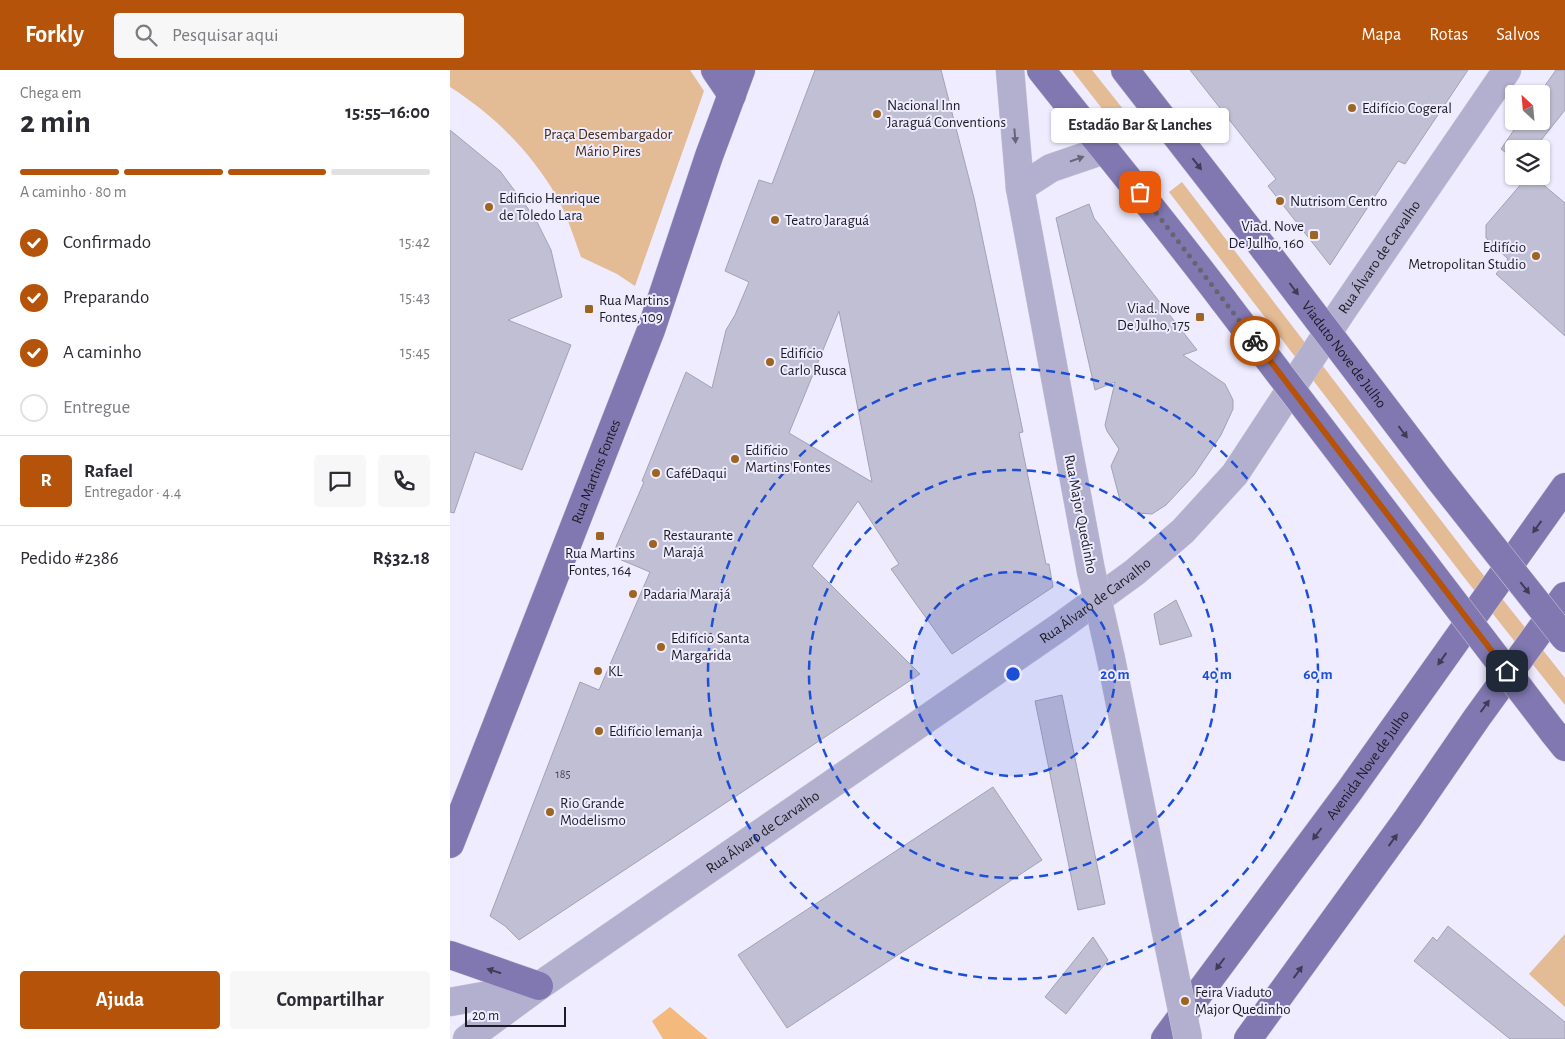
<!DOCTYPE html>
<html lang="pt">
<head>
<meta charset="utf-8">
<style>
  :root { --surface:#fff; --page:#f7f7f7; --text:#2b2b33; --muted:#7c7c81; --line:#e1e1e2; --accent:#b45309 }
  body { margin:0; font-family:"Alegreya Sans",sans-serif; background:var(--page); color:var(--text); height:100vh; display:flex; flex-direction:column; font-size:19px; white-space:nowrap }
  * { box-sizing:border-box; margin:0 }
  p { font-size:16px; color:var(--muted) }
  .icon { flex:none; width:28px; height:28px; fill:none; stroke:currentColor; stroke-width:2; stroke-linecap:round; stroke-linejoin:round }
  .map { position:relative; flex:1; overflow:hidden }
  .side { display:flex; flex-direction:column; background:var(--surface); width:450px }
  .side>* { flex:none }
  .needle { width:32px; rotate:334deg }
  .fabs { position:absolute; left:1055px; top:15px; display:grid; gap:10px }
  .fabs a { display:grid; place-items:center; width:45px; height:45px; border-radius:5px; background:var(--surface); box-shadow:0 1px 4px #0004; font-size:25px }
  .scale { position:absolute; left:15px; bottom:12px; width:101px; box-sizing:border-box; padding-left:5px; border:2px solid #1c1b23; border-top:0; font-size:14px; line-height:18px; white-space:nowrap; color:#1c1b23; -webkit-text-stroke:4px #eeecfe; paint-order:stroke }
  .pin { position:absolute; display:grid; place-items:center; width:42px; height:42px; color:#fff; margin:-21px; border-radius:10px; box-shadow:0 2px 8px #0006 }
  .courier { position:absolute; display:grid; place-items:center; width:50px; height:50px; margin:-25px; border:4px solid #b45309; border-radius:50%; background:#fff; color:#222; box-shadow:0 1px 6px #0007 }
  .bubble { position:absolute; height:35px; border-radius:5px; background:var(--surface); box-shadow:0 1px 4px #0004; font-size:16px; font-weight:700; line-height:35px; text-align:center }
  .overview em { font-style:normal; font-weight:700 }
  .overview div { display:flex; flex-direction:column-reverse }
  .overview { display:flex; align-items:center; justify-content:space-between; height:85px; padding:0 20px }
  h1 { font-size:32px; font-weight:700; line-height:38px }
  .bar { display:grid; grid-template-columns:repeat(4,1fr); gap:8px 5px; align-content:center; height:60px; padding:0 20px }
  .bar i { height:6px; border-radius:4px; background:var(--line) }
  .bar .selected { background:var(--accent) }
  .bar p { grid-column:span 4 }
  .line { display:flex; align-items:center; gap:12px; padding:0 20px; border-top:1px solid var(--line) }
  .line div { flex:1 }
  .round { display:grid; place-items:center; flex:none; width:52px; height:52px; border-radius:5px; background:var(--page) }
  ol { padding:0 20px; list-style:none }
  li { display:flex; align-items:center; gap:15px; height:55px }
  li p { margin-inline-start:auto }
  li .icon { padding:5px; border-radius:50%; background:var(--accent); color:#fff; stroke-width:4 }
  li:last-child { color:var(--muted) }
  li i { width:28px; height:28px; border:2px solid var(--line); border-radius:50% }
  .primary-button { display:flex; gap:10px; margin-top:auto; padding:10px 20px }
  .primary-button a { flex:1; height:58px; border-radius:5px; background:var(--accent); color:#fff; font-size:20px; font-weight:700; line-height:58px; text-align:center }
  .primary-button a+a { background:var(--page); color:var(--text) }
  header { display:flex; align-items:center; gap:30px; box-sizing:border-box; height:70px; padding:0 25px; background:var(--accent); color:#fff }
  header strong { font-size:24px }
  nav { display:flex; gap:28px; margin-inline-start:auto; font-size:18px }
  .search { width:350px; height:45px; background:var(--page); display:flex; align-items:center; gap:12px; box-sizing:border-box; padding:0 18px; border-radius:5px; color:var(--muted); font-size:19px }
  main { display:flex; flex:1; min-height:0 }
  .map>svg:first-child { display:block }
</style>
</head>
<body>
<header>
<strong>Forkly</strong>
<div class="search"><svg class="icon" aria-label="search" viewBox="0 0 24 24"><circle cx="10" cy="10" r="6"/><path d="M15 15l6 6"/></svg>Pesquisar aqui</div>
<nav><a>Mapa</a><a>Rotas</a><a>Salvos</a></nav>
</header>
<main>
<section class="side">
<div class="overview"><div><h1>2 min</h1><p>Chega em</p></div><em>15:55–16:00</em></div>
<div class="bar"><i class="selected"></i><i class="selected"></i><i class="selected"></i><i></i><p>A caminho · 80 m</p></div>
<ol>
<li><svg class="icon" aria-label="check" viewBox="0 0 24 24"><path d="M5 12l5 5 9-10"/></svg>Confirmado<p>15:42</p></li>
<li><svg class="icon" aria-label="check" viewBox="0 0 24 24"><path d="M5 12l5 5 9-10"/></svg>Preparando<p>15:43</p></li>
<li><svg class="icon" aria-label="check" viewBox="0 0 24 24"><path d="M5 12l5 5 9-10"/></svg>A caminho<p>15:45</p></li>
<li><i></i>Entregue</li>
</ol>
<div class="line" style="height:90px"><b class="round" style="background:var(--accent);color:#fff">R</b><div><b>Rafael</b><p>Entregador · 4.4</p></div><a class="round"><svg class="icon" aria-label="chat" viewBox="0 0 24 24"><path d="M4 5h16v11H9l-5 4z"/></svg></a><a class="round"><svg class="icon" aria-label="phone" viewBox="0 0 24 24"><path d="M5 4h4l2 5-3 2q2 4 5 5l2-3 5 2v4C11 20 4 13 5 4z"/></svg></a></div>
<div class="line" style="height:65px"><div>Pedido #2386</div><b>R$32.18</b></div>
<div class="primary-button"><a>Ajuda</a><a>Compartilhar</a></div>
</section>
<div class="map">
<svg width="1115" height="969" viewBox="0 0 1115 969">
  <rect width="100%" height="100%" fill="#eeecfe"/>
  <g fill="#e3bb94">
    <path d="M 0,0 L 240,0 L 254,21 L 185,216 L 167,204 L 131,187 C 124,168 117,145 107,127 C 80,81 44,45 0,17 Z"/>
    <path d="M 622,0 L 642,0 L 677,44 L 664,54 Z"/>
    <path d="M 732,112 L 1019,487 L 1115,608 L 1115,635 L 1013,506 L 719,122 Z"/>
    <path d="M 1115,864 L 1115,937 L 1079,904 Z"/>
  </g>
  <path fill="#f3b97d" d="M 220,937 L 258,969 L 213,969 L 202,951 Z"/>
  <g fill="#c1bfd4" stroke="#a3a1b6" fill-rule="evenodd">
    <path d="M 365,0 L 491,0 L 524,128 L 573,362 L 569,363 L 596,494 L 599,494 L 603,517 L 502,584 L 441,499 L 449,494 L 408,431 L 362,496 L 470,604 L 69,870 L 55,856 L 40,846 L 130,612 L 149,620 L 200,502 L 162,486 L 194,412 L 192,411 L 236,302 L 262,318 L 276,260 L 285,245 L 299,212 L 275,201 L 309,110 L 322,114 ZM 389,241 L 422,412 L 339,363 Z"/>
    <path d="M 740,0 L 1018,0 L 955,94 L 948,91 L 880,195 L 818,116 L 826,109 Z"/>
    <path d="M 1106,0 L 1115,0 L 1115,40 L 1084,79 L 1064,79 L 1064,89 L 1051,79 L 1070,51 L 1091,51 L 1091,24 L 1089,24 Z"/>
    <path d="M 0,60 L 50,101 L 85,148 L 101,180 L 112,227 L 58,250 L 121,275 L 72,400 L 25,382 L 4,443 L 0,442 Z"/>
    <path d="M 1078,106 L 1083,106 L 1115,133 L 1115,266 L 1046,204 L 1058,189 L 1036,168 L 1036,155 Z"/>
    <path d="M 639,134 L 644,148 L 747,280 L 733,285 L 775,314 L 783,330 L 783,339 L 771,365 L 744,405 L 716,435 L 702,444 L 688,443 L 670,430 L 661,396 L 669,379 L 657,361 L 655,355 L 665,312 L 645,320 L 606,148 Z"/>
    <path d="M 726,530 L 742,566 L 710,575 L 704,544 Z"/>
    <path d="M 612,625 L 655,834 L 628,840 L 585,631 Z"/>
    <path d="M 543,717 L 592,790 L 337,958 L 288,885 Z"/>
    <path d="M 998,856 L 1115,952 L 1115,969 L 1060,969 L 964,891 L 983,867 L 987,871 Z"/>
    <path d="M 643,867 L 658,890 L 616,944 L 595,927 Z"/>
  </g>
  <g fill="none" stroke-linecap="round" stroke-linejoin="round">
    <g stroke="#c8c6d7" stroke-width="29">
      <g id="minor">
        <path d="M 560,0 L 570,118 L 641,501"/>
        <path d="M 570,118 L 601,98 L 654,80"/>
        <path d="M 661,589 L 715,857"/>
        <path d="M 0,932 L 83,917"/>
        <path id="s1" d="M 17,969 L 89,916 L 611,556 L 685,502 L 733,461 L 785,404 L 892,241 L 1057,0"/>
      </g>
    </g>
    <g stroke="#c8c6d7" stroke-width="29">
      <g id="major">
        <path d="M 265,0 L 282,25"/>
        <path d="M 591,0 C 652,77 715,153 774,231"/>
        <path d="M 675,0 L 815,180"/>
        <path d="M 1103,662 L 1115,677"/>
        <path id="s2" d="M 0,774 L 201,260 L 259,86 L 291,0"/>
        <path d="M 0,885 L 89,916"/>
        <path id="s3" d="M 715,969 L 900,720 L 1115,417"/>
        <path d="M 798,969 L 958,748 L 1026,649 L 1115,526"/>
      </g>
    </g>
    <use href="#minor" stroke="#b2afcf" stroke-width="28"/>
    <use href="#major" stroke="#8178b1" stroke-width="28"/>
    <g stroke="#c8c6d7" stroke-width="29" stroke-linecap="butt">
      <g id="minor-bridge">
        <path d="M 641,501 L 661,589"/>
        <path d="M 715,857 L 738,969"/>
      </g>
    </g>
    <g stroke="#c8c6d7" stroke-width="29" stroke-linecap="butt">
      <g id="major-bridge">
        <path id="s4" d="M 815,180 L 989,409 L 1115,568"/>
        <path d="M 774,231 L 1103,662"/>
      </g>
    </g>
    <use href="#minor-bridge" stroke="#b2afcf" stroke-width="28"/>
    <use href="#major-bridge" stroke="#8178b1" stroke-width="28"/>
  </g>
  <defs><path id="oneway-solid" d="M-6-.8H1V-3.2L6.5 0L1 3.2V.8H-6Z" transform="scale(1.25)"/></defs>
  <g fill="#676579">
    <use href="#oneway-solid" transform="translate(565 66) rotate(85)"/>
    <use href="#oneway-solid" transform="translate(627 89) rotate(-19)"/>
  </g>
  <g fill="#3f3c55">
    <use href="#oneway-solid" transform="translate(747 94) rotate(52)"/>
    <use href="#oneway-solid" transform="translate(844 219) rotate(53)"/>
    <use href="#oneway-solid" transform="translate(953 362) rotate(53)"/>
    <use href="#oneway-solid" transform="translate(1087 457) rotate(126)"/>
    <use href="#oneway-solid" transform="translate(1075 518) rotate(52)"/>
    <use href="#oneway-solid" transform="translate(992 589) rotate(125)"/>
    <use href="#oneway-solid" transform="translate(1035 636) rotate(-54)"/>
    <use href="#oneway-solid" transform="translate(867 764) rotate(127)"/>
    <use href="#oneway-solid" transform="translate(943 770) rotate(-54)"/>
    <use href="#oneway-solid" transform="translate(770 894) rotate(127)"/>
    <use href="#oneway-solid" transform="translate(44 901) rotate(-162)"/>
    <use href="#oneway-solid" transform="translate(848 902) rotate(-54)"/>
  </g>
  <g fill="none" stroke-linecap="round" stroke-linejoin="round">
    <path stroke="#666470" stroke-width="5" stroke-dasharray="0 9" d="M 690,122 L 805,271"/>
    <path stroke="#b45309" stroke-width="6" d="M 805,271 L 1057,601"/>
  </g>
  <circle cx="563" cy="604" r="102" fill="#1d4ed8" fill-opacity=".12"/>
  <g fill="none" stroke="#1d4ed8" stroke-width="2.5" stroke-dasharray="9 6">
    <circle cx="563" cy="604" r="102"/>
    <circle cx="563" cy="604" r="204"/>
    <circle cx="563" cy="604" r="305"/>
  </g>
  <g fill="#9d6521" stroke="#eeecfe" stroke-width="2">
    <circle cx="902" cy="38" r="5"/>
    <circle cx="427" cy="44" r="5"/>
    <circle cx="830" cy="131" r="5"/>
    <circle cx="39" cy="137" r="5"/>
    <circle cx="325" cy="150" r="5"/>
    <rect x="859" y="160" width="10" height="10" rx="2.5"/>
    <circle cx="1086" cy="186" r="5"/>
    <rect x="134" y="234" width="10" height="10" rx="2.5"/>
    <rect x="745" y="242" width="10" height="10" rx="2.5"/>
    <circle cx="320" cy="292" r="5"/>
    <circle cx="285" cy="389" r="5"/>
    <circle cx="206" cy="403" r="5"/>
    <rect x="145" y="461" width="10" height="10" rx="2.5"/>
    <circle cx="203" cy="474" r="5"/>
    <circle cx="183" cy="524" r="5"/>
    <circle cx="211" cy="577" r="5"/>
    <circle cx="148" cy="601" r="5"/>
    <circle cx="149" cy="661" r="5"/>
    <circle cx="100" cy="742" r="5"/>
    <circle cx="735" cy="931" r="5"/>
  </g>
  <g text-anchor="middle" stroke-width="4" stroke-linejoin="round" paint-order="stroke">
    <g font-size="12" fill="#45444f">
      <text x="113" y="708">185</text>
    </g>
    <g font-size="15" fill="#1c1b23" stroke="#eeecfe" text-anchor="start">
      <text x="437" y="40">Nacional Inn<tspan x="437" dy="17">Jaraguá Conventions</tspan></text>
      <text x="912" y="43">Edifício Cogeral</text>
      <text x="49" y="133">Edificio Henrique<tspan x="49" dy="17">de Toledo Lara</tspan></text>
      <text x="840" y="136">Nutrisom Centro</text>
      <text x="335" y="155">Teatro Jaraguá</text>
      <text x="854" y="161" text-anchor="end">Viad. Nove<tspan x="854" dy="17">De Julho, 160</tspan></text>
      <text x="1076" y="182" text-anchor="end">Edifício<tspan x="1076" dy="17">Metropolitan Studio</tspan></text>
      <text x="149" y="235">Rua Martins<tspan x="149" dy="17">Fontes, 109</tspan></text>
      <text x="740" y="243" text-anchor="end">Viad. Nove<tspan x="740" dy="17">De Julho, 175</tspan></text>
      <text x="330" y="288">Edifício<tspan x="330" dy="17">Carlo Rusca</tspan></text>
      <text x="295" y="385">Edifício<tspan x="295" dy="17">Martins Fontes</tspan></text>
      <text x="216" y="408">CaféDaqui</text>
      <text x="213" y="470">Restaurante<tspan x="213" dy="17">Marajá</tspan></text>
      <text x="150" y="488" text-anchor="middle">Rua Martins<tspan x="150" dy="17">Fontes, 164</tspan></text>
      <text x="193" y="529">Padaria Marajá</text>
      <text x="221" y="573">Edifício Santa<tspan x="221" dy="17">Margarida</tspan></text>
      <text x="158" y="606">KL</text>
      <text x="159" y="666">Edifício Iemanja</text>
      <text x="110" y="738">Rio Grande<tspan x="110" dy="17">Modelismo</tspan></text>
      <text x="745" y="927">Feira Viaduto<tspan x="745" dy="17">Major Quedinho</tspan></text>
    </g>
    <g font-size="15" fill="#422b11" stroke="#eeecfe">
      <text x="158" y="69">Praça Desembargador<tspan x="158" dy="17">Mário Pires</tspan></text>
    </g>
    <g font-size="15" fill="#1c1b23" stroke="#eeecfe">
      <text dy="5" stroke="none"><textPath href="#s1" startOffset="1216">Rua Álvaro de Carvalho</textPath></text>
      <text dy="5" stroke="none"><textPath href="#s4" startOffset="131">Viaduto Nove de Julho</textPath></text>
      <text dy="5" stroke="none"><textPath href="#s2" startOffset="400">Rua Martins Fontes</textPath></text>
      <text transform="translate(631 444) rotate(79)" y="5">Rua Major Quedinho</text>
      <text dy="5" stroke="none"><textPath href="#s1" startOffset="766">Rua Álvaro de Carvalho</textPath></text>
      <text dy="5" stroke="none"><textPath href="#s3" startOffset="341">Avenida Nove de Julho</textPath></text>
      <text dy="5" stroke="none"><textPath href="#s1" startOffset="361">Rua Álvaro de Carvalho</textPath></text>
    </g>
  </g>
  <circle cx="563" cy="604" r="8" fill="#1d4ed8" stroke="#eeecfe" stroke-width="2.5"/>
  <g font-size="15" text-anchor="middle" font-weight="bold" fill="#1d4ed8" stroke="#eeecfe" stroke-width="4" stroke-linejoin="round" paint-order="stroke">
    <text x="665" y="609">20 m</text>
    <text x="767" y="609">40 m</text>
    <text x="868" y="609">60 m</text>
  </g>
</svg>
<div class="fabs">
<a><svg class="needle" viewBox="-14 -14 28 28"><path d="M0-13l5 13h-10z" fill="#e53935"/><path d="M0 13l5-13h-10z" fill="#7c7c81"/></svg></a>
<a><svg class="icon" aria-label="layers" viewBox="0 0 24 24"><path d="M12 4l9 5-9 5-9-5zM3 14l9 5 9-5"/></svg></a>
</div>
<div class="scale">20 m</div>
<div class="pin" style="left:690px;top:122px;background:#ea580c"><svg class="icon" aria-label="bag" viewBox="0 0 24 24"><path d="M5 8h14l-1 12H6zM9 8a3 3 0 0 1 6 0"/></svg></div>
<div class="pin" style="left:1057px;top:601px;background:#1f2937"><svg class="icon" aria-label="home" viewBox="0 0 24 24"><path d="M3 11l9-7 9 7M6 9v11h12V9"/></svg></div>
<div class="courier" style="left:805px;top:271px"><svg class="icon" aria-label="bike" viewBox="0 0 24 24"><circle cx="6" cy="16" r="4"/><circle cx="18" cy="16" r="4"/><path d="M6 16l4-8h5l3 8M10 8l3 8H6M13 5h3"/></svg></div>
<div class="bubble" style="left:601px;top:38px;width:178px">Estadão Bar &amp; Lanches</div>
</div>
</main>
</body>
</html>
